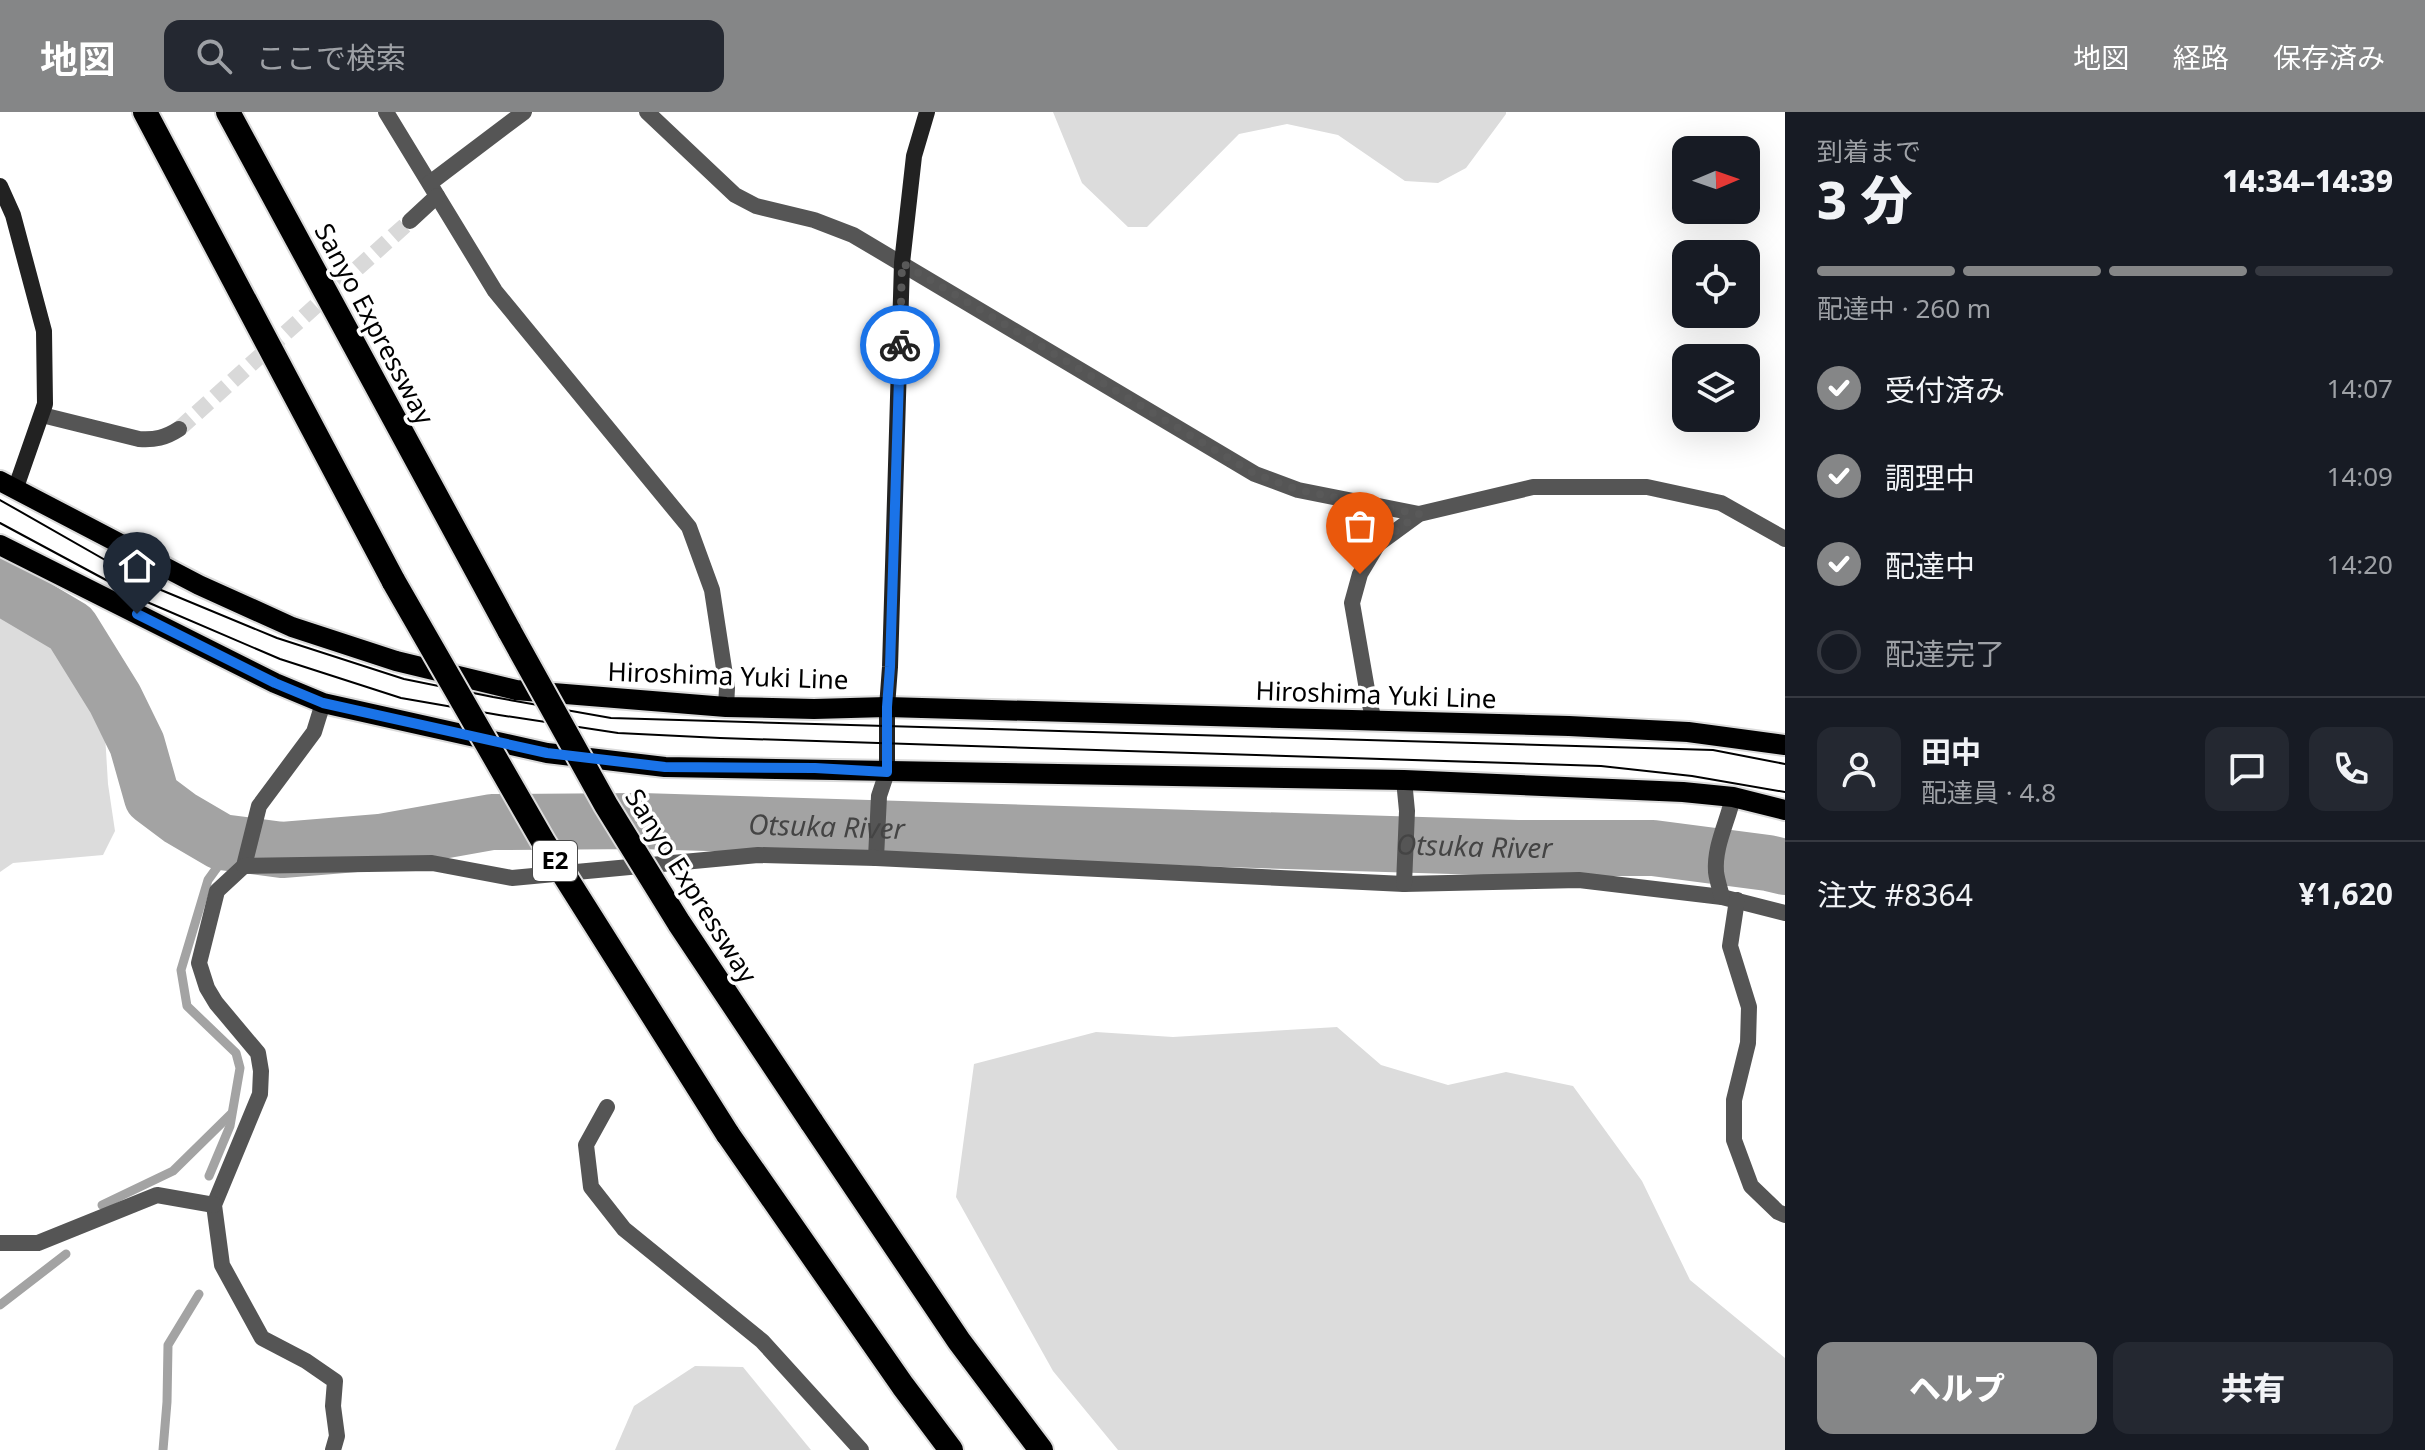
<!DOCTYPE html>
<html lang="ja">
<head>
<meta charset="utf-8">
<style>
  :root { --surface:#171b24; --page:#242831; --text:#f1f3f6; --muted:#9ea1a6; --line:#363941; --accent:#858687 }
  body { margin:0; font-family:"Noto Sans","Noto Sans JP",sans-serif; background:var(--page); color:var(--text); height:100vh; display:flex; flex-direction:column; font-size:30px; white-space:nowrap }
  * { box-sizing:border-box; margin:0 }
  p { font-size:26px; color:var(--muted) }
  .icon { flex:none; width:44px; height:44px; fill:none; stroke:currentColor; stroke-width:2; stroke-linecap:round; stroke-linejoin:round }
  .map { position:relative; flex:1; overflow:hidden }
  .side { display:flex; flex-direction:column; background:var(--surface); width:640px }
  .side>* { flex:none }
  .needle { width:52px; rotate:88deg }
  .buttons { position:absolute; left:1672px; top:24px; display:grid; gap:16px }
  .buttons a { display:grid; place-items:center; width:88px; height:88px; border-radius:16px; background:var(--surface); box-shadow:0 8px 32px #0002; font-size:40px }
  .pin { position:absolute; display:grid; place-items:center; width:68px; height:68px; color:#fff; margin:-82px -34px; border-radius:50% 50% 50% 0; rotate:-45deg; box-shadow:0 0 8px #0007 }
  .pin .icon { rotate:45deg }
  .courier { position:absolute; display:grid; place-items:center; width:80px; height:80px; margin:-40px; border:6px solid #1a73e8; border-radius:50%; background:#fff; color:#222; box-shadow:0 2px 10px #0007 }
  .headline em { font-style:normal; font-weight:800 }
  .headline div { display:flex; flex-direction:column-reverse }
  .headline { display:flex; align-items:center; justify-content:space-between; height:136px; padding:0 32px }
  h1 { font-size:52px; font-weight:800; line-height:60px }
  .bar { display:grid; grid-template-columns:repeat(4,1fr); gap:12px 8px; align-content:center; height:96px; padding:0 32px }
  .bar i { height:10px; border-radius:6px; background:var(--line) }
  .bar .on { background:var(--accent) }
  .bar p { grid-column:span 4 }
  .line { display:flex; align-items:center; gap:20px; padding:0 32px; border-top:2px solid var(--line) }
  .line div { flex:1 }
  .round { display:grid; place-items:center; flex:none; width:84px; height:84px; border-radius:16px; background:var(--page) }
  ol { padding:0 32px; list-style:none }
  li { display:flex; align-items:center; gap:24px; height:88px }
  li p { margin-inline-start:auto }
  li .icon { padding:8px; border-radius:50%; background:var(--accent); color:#fff; stroke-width:4 }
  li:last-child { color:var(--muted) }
  li i { width:44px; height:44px; border:4px solid var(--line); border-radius:50% }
  .primary-button { display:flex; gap:16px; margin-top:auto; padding:16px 32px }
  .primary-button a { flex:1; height:92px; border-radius:16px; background:var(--accent); color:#fff; font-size:32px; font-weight:800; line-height:92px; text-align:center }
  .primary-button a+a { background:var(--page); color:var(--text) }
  header { display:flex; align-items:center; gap:48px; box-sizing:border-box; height:112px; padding:0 40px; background:var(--accent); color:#fff }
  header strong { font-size:38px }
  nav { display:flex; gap:44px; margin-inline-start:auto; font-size:28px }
  .search { width:560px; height:72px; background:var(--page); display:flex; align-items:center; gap:20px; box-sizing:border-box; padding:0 28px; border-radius:16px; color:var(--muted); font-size:30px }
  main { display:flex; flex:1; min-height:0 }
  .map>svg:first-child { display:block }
</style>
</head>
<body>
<header>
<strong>地図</strong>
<div class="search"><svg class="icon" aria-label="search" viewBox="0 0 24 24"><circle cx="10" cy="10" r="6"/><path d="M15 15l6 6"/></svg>ここで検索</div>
<nav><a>地図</a><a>経路</a><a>保存済み</a></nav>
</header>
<main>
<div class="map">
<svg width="1785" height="1338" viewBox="0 0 1785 1338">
  <rect width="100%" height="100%" fill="#fff"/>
  <g fill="#dcdcdc">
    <path d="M 1053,0 L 1506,0 L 1506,2 L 1466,56 L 1438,71 L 1405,69 L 1338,23 L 1287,12 L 1239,22 L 1147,115 L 1128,115 L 1082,71 Z"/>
    <path d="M 0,496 L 77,552 L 105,622 L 108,672 L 115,719 L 103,743 L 13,751 L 0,760 Z"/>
    <path d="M 1337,915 L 1381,953 L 1448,973 L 1506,960 L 1573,974 L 1642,1069 L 1690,1168 L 1785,1246 L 1785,1338 L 1118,1338 L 1053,1259 L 956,1085 L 974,952 L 1096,920 L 1173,925 Z"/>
    <path d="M 695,1254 L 743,1255 L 811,1338 L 615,1338 L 634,1294 Z"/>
  </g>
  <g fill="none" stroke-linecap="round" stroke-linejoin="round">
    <g stroke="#a3a3a3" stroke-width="9">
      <path d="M 209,1064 L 230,1014 L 240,956 L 236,941 L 187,894 L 181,858 L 208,768 L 234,732"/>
      <path d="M 102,1093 L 173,1059 L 231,1002"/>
      <path d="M 0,1193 L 66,1142"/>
      <path d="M 163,1338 L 167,1290 L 168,1233 L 199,1182"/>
    </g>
    <path stroke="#a3a3a3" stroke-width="56" id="s1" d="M 0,474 L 71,516 L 115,587 L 137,632 L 152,685 L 180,706 L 221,730 L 282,738 L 380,730 L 492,710 L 641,709 L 1518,736 L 1653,736 L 1768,751 L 1785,755"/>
    <path stroke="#d9d9d9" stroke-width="16" stroke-dasharray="16 8" stroke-linecap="butt" d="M 179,317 L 410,109"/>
    <g stroke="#dbdbdb" stroke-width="24">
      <g id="primary">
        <path d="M 0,369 L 199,473 L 292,515 L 396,549 L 516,578 L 726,595 L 814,597 L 887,595 L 1569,614 L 1688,620 L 1785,633"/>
        <path d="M 0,433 L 275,571 L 323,591 L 547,641 L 665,655 L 1404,668 L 1683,680 L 1733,685 L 1785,698"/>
      </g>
    </g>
    <g stroke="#dbdbdb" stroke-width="28">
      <g id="highway">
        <path d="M 145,0 L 394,470"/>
        <path d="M 228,0 L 510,520"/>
        <path d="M 811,1009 L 959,1229 L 1041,1338"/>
        <path d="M 727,1021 L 903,1274 L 951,1338"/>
      </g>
    </g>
    <g stroke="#555" stroke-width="16">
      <path d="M 386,0 L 495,179 L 689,415 L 712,478 L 727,576 L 726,595"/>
      <path d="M 647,0 L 735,83 L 756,94 L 814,108 L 853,123 L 1255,362 L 1298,378 L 1419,402"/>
      <path d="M 430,71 L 524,0"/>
      <path d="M 410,109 L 437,84"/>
      <path d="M 42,303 L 139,327 C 155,328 165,326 179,317"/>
      <path d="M 323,591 L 314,620 L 259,694 L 244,754 L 217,779 L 199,851 L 207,876 L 216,891 L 258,941 L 261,959 L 260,982 L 214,1093 L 222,1153 L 262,1226 L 306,1249 L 335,1269 L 333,1294 L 337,1324 L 333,1338"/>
      <path d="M 1374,608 L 1369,589 L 1352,491 L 1360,462 L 1378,432 L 1419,402 L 1533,375 L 1647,375 L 1721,391 L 1785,427"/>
      <path d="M 876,746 L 879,684 L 887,660"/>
      <path d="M 244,754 L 432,751 L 512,766 L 758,743 L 876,746 L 1404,772 L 1579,768 L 1722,785 L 1785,801"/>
      <path d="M 1404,772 L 1407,699 L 1404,668"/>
      <path d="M 1722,785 C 1720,777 1717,768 1716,760 C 1714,734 1728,709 1733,685"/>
      <path d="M 1737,788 L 1730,834 L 1749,895 L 1748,931 L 1734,988 L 1734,1028 L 1751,1074 L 1778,1100 L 1785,1103"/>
      <path d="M 607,995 L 586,1033 L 591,1075 L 624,1117 L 762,1229 L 861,1338"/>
      <path d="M 0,1131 L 38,1131 L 157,1083 L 214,1093"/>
    </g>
    <g stroke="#222" stroke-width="16">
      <path d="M 0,74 L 13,103 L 44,219 L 45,292 L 15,378"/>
      <path d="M 887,660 L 887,595 L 890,555 L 902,151 L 914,44 L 927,0"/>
    </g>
    <use href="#primary" stroke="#000" stroke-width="20"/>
    <use href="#highway" stroke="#000" stroke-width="24"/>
    <g stroke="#000" stroke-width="2">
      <path d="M 0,388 L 149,473 L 277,526 L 404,567 L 493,585 L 611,606 L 1713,638 L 1785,652"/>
      <path d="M 0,411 L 147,490 L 280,547 L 401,586 L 499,603 L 618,621 L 720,626 L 1601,654 L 1692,664 L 1785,680"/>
    </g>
    <g stroke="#dbdbdb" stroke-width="28" stroke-linecap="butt">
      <g id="highway-bridge">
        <path d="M 394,470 L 544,731 L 727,1021"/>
        <path d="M 510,520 L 606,693 L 679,811 L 811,1009"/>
      </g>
    </g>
    <use href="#highway-bridge" stroke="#000" stroke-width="24"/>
  </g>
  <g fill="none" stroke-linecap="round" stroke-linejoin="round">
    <path stroke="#595959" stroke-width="8" stroke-dasharray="0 14.4" d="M 900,233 L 902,151 L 1255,362 L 1298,378 L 1419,402 L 1378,432 L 1360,462"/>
    <path stroke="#1a73e8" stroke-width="10" d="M 137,502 L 275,571 L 323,591 L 547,641 L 665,655 L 815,656 L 887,660 L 887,595 L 890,555 L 900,233"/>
  </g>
  <g text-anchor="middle" stroke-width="7" stroke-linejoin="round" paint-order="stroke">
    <rect fill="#fff" stroke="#4c4c4c" stroke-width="2" x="533" y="729" width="44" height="40" rx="6"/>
    <g font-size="24" font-weight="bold" fill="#000">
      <text x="555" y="757">E2</text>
    </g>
    <g font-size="26" fill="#000" stroke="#fff">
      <text transform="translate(374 212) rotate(62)" y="9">Sanyo Expressway</text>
      <text transform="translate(728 564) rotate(2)" y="9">Hiroshima Yuki Line</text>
      <text transform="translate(1376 583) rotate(2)" y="9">Hiroshima Yuki Line</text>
      <text transform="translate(691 774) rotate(58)" y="9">Sanyo Expressway</text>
    </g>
    <g font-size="28" font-style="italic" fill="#444" stroke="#fff">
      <text dy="10" stroke="none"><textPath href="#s1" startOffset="962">Otsuka River</textPath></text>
      <text dy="10" stroke="none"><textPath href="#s1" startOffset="1610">Otsuka River</textPath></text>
    </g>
  </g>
</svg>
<div class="buttons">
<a><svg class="needle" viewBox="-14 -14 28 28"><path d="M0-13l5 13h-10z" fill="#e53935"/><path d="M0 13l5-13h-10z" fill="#9ea1a6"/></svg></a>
<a><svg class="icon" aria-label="locate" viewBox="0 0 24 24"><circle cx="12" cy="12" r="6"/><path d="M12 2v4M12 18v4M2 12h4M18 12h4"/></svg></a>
<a><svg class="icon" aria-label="layers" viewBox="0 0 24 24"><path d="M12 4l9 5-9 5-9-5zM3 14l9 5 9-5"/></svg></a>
</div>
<div class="pin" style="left:1360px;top:462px;background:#ea580c"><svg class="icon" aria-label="bag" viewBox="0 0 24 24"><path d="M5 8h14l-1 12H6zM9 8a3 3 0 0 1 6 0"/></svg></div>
<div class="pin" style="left:137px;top:502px;background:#1f2937"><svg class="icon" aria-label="home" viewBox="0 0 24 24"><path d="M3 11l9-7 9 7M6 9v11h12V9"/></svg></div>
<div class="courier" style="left:900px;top:233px"><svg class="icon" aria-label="bike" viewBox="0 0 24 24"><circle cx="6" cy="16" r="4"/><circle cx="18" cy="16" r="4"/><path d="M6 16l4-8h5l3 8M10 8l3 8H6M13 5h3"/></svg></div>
</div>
<section class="side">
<div class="headline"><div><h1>3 分</h1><p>到着まで</p></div><em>14:34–14:39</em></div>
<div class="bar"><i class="on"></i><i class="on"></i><i class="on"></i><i></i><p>配達中 · 260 m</p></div>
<ol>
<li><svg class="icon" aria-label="check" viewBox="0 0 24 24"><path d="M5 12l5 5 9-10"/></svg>受付済み<p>14:07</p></li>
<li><svg class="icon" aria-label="check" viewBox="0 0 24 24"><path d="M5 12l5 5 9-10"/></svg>調理中<p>14:09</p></li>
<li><svg class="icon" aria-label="check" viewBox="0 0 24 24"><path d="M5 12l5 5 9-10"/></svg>配達中<p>14:20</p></li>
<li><i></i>配達完了</li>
</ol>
<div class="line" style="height:144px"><a class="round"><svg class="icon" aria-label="person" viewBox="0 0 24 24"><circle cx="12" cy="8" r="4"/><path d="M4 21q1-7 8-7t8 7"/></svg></a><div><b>田中</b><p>配達員 · 4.8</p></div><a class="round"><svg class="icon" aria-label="chat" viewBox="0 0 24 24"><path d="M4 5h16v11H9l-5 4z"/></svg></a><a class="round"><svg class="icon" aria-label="phone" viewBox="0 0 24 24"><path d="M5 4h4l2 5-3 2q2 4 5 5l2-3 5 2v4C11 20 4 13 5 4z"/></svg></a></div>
<div class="line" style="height:104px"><div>注文 #8364</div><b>¥1,620</b></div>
<div class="primary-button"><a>ヘルプ</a><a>共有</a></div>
</section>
</main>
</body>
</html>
